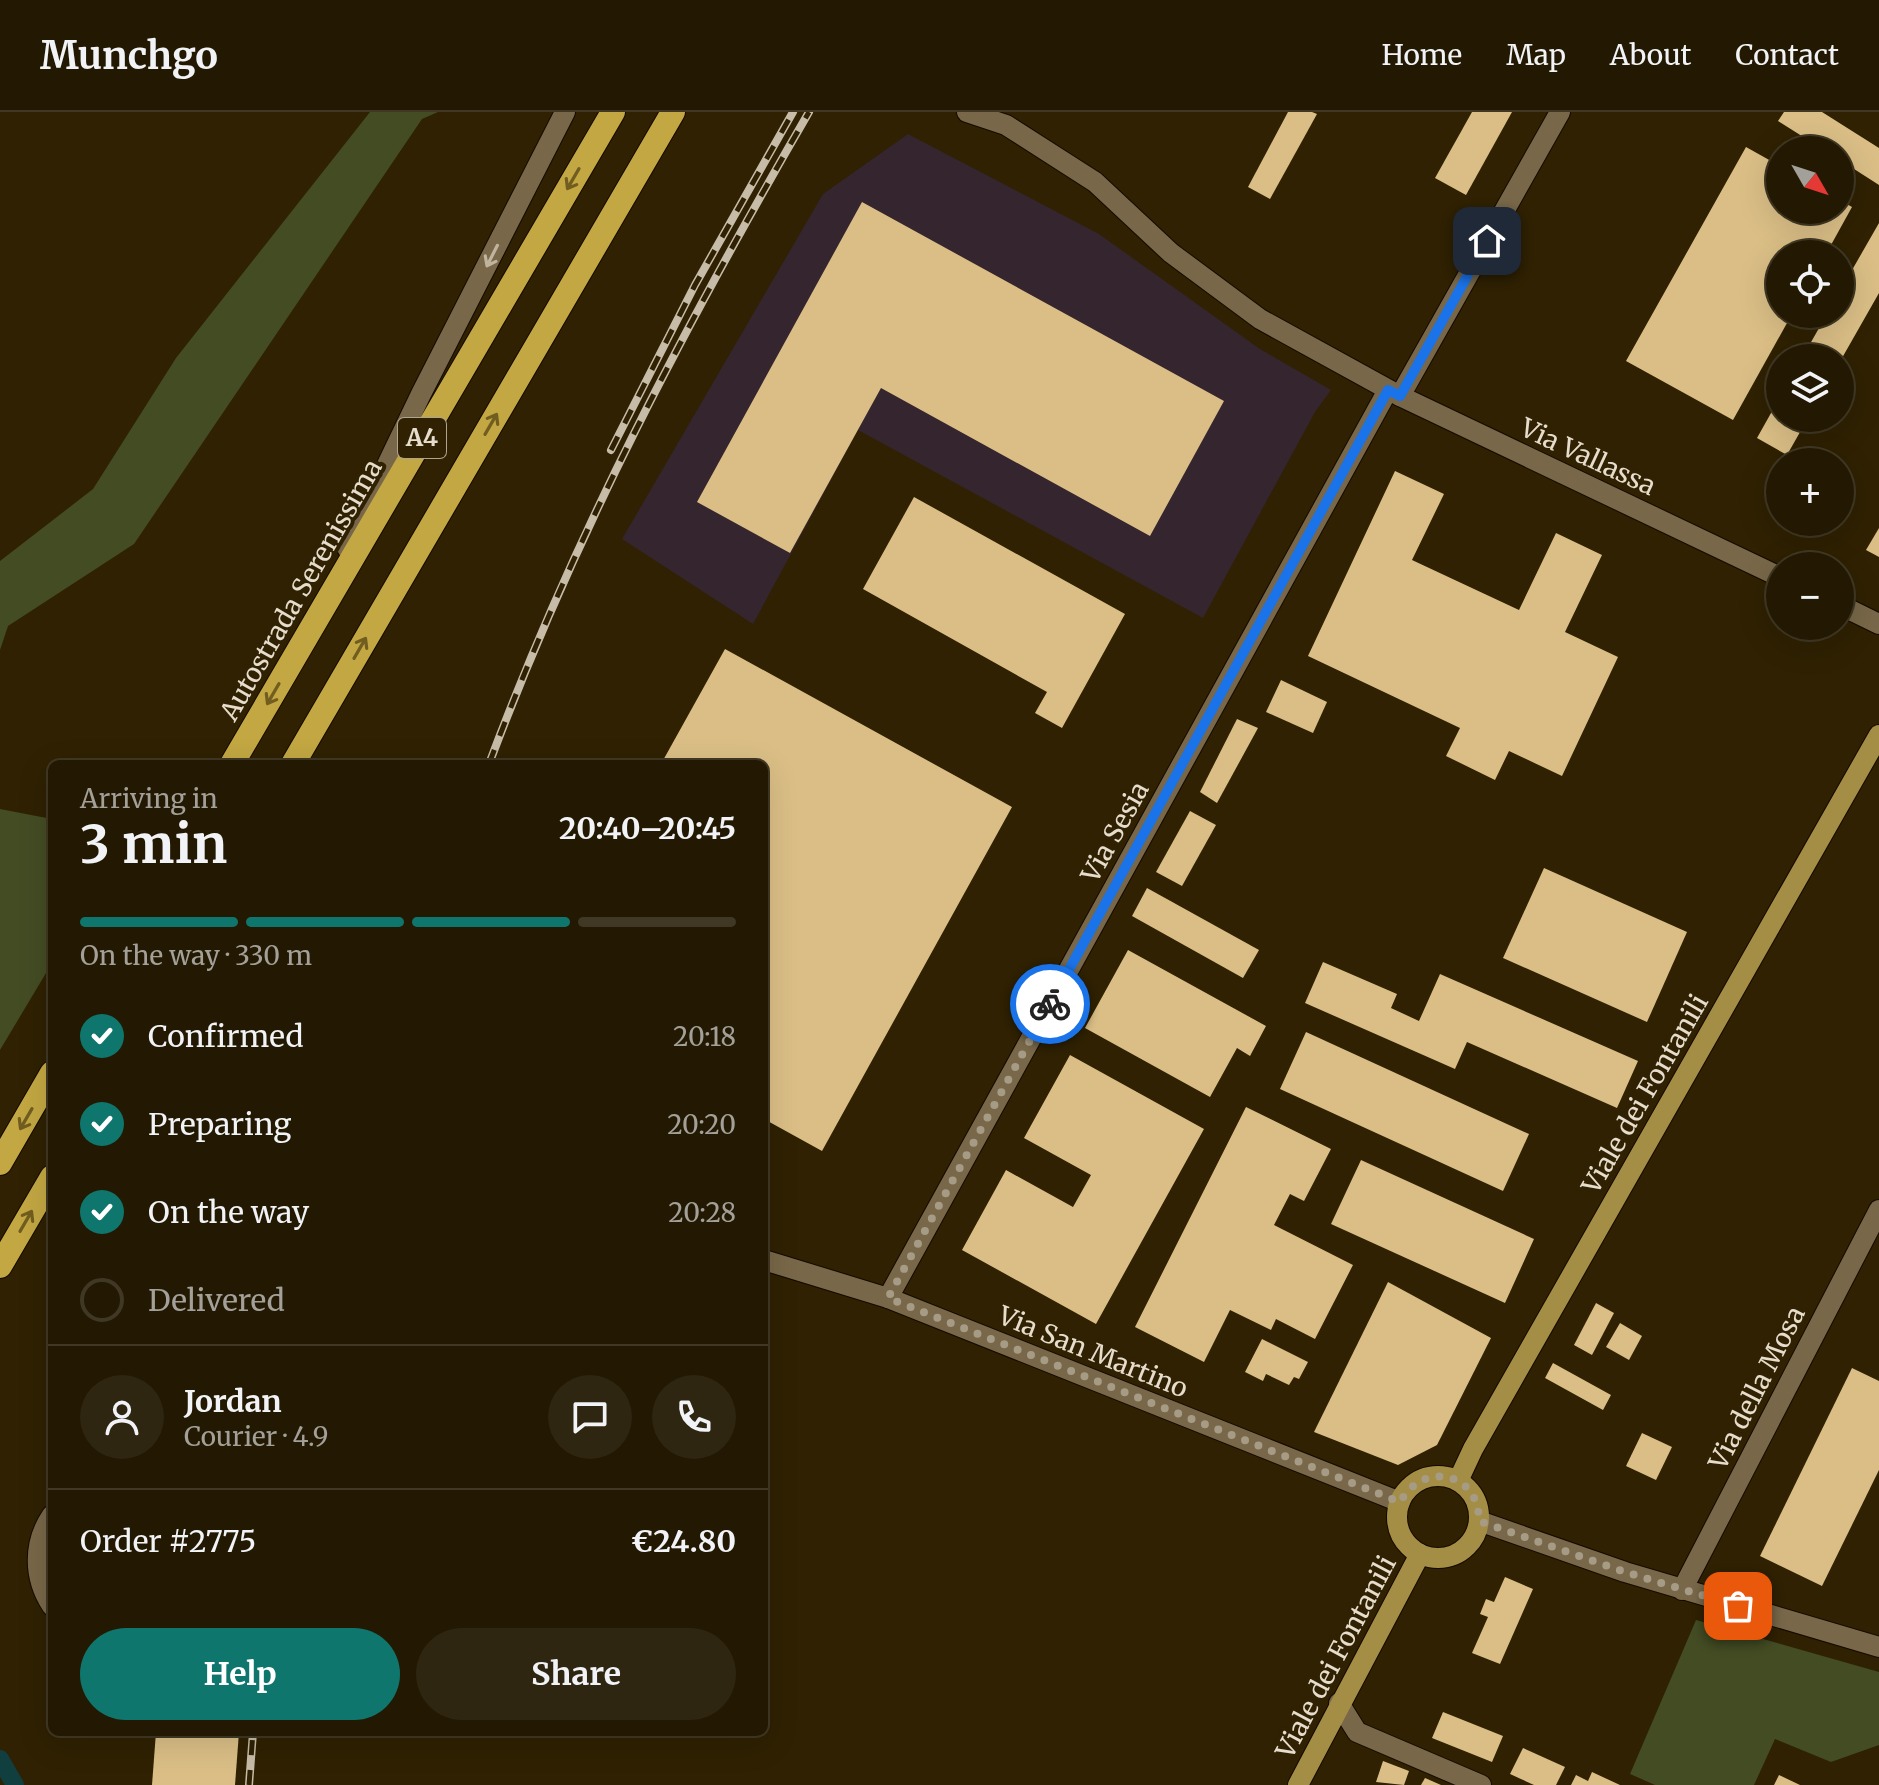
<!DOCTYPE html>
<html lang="en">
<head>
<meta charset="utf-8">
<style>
  :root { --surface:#231902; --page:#2f2611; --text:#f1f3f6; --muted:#a3a099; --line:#403824; --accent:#0f766e }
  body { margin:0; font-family:Merriweather,serif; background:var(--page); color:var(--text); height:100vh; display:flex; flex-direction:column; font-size:30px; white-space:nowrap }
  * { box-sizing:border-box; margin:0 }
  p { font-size:26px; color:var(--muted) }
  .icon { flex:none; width:44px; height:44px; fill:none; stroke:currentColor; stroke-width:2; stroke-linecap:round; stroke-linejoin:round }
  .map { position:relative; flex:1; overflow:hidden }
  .side { position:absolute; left:48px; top:648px; width:720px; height:976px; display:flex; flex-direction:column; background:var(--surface); border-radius:12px; box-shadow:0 8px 32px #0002,0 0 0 2px var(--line) }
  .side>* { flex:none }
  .needle { width:52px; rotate:129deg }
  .fabs { position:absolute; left:1766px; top:24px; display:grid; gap:16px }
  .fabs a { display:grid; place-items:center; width:88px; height:88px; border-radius:50%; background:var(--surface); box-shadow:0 8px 32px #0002,0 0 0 2px var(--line); font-size:40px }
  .pin { position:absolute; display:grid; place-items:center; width:68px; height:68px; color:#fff; margin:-34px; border-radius:16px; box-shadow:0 4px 12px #0006 }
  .courier { position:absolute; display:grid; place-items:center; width:80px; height:80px; margin:-40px; border:6px solid #1a73e8; border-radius:50%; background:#fff; color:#222; box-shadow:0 2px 10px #0007 }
  .head em { font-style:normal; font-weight:700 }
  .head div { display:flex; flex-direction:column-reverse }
  .head { display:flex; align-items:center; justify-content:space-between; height:136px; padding:0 32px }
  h1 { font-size:52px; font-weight:700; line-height:60px }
  .bar { display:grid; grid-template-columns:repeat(4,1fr); gap:12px 8px; align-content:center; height:96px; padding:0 32px }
  .bar i { height:10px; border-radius:6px; background:var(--line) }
  .bar .on { background:var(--accent) }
  .bar p { grid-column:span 4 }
  .line { display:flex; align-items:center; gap:20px; padding:0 32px; border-top:2px solid var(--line) }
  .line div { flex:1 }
  .round { display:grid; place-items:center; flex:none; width:84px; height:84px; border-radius:42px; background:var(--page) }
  ol { padding:0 32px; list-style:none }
  li { display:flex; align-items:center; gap:24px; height:88px }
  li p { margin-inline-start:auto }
  li .icon { padding:8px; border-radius:50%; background:var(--accent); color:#fff; stroke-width:4 }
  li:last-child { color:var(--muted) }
  li i { width:44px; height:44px; border:4px solid var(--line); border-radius:50% }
  .primary-button { display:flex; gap:16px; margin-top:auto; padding:16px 32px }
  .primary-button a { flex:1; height:92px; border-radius:48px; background:var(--accent); color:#fff; font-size:32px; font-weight:700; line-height:92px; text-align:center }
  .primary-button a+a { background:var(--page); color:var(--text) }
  header { display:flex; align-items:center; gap:48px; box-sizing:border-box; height:112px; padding:0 40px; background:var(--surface); border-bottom:2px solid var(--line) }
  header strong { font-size:38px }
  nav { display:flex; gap:44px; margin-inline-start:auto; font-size:28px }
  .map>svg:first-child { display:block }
</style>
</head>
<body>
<header>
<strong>Munchgo</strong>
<nav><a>Home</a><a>Map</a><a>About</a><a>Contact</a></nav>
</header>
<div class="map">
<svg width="1879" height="1673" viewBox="0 0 1879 1673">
  <rect width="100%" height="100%" fill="#2f2102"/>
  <path fill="#35252e" d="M 908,22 L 1099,122 L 1260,237 L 1331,278 L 1315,300 L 1203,506 L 858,318 L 753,512 L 622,427 L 823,82 Z"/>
  <g fill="#434c23">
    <path d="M 370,0 L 438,0 L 422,7 L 134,432 L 8,514 L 0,538 L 0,449 L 93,377 L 176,246 Z"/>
    <path d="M 0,697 L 52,707 L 52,851 L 0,938 Z"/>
    <path d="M 1696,1508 L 1879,1560 L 1879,1633 L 1831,1650 L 1775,1627 L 1754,1673 L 1655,1673 L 1630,1662 Z"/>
  </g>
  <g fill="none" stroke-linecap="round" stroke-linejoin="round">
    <path stroke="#113e3e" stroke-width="18" d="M 0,1647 L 15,1673"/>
  </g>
  <g fill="#dabe86">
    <path d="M 1288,0 L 1312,0 L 1317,2 L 1270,87 L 1248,75 Z"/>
    <path d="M 1472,0 L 1512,0 L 1466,83 L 1435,66 Z"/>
    <path d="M 1784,0 L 1822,0 L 1879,36 L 1879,73 L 1840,48 L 1840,38 L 1824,38 L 1778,9 Z"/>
    <path d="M 1746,35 L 1780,54 L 1780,98 L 1840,98 L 1840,88 L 1852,95 L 1826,142 L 1780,142 L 1780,202 L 1792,202 L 1733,308 L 1626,249 Z"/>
    <path d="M 862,90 L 1224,289 L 1150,424 L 881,276 L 790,441 L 697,390 Z"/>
    <path d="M 1879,111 L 1879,181 L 1842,246 L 1802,246 L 1827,202 L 1840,202 L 1840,179 Z"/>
    <path d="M 1780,285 L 1780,306 L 1808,306 L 1787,343 L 1757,326 Z"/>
    <path d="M 1395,359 L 1444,382 L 1412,448 L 1519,498 L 1556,421 L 1602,443 L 1565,520 L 1618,545 L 1562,664 L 1509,639 L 1495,668 L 1446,644 L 1460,616 L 1308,544 Z"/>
    <path d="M 914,385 L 1125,502 L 1062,616 L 1035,601 L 1047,580 L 863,477 Z"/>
    <path d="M 1879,416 L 1879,445 L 1866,438 Z"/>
    <path d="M 725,537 L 1012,695 L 822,1039 L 764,1007 L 764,652 L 661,652 Z"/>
    <path d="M 1281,568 L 1327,590 L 1313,621 L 1266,600 Z"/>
    <path d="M 1237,607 L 1258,616 L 1217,691 L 1200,680 Z"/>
    <path d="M 1190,699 L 1216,713 L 1182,774 L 1156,760 Z"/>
    <path d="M 1544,756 L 1687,820 L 1647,910 L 1503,846 Z"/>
    <path d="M 1147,776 L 1259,838 L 1243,866 L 1132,804 Z"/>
    <path d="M 1128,838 L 1266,914 L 1250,944 L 1237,936 L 1210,985 L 1085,916 Z"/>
    <path d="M 1323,850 L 1397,882 L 1391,896 L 1419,909 L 1440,862 L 1638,949 L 1617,996 L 1467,930 L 1455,957 L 1305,891 Z"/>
    <path d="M 1306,920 L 1529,1022 L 1503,1079 L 1280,977 Z"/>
    <path d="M 1070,943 L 1204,1017 L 1096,1212 L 962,1138 L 1006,1058 L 1073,1095 L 1091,1063 L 1024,1026 Z"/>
    <path d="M 1246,995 L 1331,1037 L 1304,1089 L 1290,1082 L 1274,1113 L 1353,1153 L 1315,1227 L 1276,1207 L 1271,1218 L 1230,1198 L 1204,1250 L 1135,1215 Z"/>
    <path d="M 1361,1048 L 1534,1127 L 1505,1191 L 1331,1112 Z"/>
    <path d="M 1388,1170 L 1491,1226 L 1437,1333 L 1398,1353 L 1314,1320 Z"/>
    <path d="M 1596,1191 L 1614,1201 L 1592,1243 L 1574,1233 Z"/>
    <path d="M 1620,1211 L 1642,1224 L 1629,1248 L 1606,1235 Z"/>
    <path d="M 1262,1227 L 1308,1250 L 1299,1267 L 1294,1265 L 1289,1273 L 1266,1262 L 1263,1269 L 1245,1260 Z"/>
    <path d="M 1553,1251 L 1611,1283 L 1603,1298 L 1545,1266 Z"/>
    <path d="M 1852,1256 L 1879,1269 L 1879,1358 L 1822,1474 L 1760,1444 Z"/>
    <path d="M 1642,1321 L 1672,1335 L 1656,1368 L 1626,1354 Z"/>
    <path d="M 1505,1465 L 1533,1477 L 1500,1552 L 1472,1541 L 1488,1505 L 1480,1502 L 1486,1487 L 1494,1490 Z"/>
    <path d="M 1443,1600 L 1503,1624 L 1492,1650 L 1432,1626 Z"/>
    <path d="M 156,1620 L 239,1620 L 235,1673 L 152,1673 Z"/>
    <path d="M 1523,1636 L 1565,1655 L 1556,1673 L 1534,1673 L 1510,1662 Z"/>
    <path d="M 1383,1649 L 1409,1659 L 1404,1673 L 1376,1670 Z"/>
    <path d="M 1592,1660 L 1620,1673 L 1571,1673 L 1576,1663 L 1588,1669 Z"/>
    <path d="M 1779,1663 L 1800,1673 L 1774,1673 Z"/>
    <path d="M 1425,1666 L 1441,1673 L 1421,1673 Z"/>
  </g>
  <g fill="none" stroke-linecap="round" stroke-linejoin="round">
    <g stroke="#150a00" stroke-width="22">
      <g id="minor">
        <path d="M 967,0 L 1006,13 L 1095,70 L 1171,141 L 1260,207 L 1400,284 L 1780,465"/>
        <path d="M 1400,284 L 1560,0"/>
        <path d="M 347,436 L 421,282 L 565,0"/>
        <path d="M 1840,493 L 1879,512"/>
        <path d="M 764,1148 L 888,1186 L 1400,1390"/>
        <path d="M 888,1186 L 1388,278"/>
        <path d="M 52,1403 C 33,1431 33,1465 52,1494"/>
        <path d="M 1479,1409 L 1625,1460 L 1879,1535"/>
        <path d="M 1682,1478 L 1879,1098"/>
        <path d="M 1339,1591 L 1357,1620 L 1481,1673"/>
      </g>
    </g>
    <g stroke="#150a00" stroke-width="22">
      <g id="major">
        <circle cx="1438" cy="1405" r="41"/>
        <path d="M 1458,1369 L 1473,1337 L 1879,623"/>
        <path d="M 1298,1673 L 1420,1442"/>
      </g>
    </g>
    <g stroke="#150a00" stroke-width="26">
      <g id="highway">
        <path d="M 232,652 L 613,0"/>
        <path d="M 293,652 L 673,0"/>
        <path d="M 0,1051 L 52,961"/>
        <path d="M 0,1154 L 52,1065"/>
      </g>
    </g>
    <use href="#minor" stroke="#786748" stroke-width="20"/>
    <use href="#major" stroke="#a48d44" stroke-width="20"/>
    <use href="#highway" stroke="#c2a742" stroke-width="24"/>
    <g stroke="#c6bca8" stroke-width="8">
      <g id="rail">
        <path d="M 611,338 L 695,173 L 793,0"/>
        <path d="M 489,652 C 575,422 686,212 809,0"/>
        <path d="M 249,1673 L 253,1620"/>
      </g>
    </g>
    <use href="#rail" stroke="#2f2102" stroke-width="5" stroke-dasharray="15" stroke-linecap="butt"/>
  </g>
  <defs><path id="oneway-shaft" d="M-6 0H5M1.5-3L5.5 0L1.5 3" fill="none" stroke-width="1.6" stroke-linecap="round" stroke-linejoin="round" transform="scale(2)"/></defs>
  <g stroke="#715d1f">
    <use href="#oneway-shaft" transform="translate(573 67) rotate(120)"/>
    <use href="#oneway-shaft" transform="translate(491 312) rotate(-60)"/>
    <use href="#oneway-shaft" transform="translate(360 536) rotate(-60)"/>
    <use href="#oneway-shaft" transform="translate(273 582) rotate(120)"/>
    <use href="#oneway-shaft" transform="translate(26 1007) rotate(120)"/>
    <use href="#oneway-shaft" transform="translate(26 1109) rotate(-60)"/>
  </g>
  <use stroke="#c0b49e" href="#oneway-shaft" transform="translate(492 144) rotate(117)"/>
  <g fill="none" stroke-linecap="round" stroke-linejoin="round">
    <path stroke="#a69b85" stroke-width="8" stroke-dasharray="0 14.4" d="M 1050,892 L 888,1186 L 1400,1390 C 1424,1348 1479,1360 1479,1409 L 1625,1460 L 1738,1494"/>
    <path stroke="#1a73e8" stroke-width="10" d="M 1050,892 L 1388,278 L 1400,284 L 1487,129"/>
  </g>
  <g text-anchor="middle" stroke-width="8" stroke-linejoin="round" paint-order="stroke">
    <rect fill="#2f2102" stroke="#afa58f" stroke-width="2" x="398" y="306" width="48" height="40" rx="6"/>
    <g font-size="24" font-weight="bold" fill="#e6ddcc">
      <text x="422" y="334">A4</text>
    </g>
    <g font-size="26" fill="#e6ddcc" stroke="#2f2102">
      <text transform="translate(1588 345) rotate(25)" y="9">Via Vallassa</text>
      <text transform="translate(301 478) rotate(-60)" y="9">Autostrada Serenissima</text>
      <text transform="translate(1115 720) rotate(-61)" y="9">Via Sesia</text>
      <text transform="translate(1645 982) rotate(-60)" y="9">Viale dei Fontanili</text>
      <text transform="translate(1093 1240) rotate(22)" y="9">Via San Martino</text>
      <text transform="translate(1757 1276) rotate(-63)" y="9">Via della Mosa</text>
      <text transform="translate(1336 1545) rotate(-62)" y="9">Viale dei Fontanili</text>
    </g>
  </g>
</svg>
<div class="fabs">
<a><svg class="needle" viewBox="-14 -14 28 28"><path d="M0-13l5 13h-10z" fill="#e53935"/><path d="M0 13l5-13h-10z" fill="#a3a099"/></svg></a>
<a><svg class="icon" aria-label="locate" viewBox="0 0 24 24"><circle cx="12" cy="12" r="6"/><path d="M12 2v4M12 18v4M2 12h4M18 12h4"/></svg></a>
<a><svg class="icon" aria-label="layers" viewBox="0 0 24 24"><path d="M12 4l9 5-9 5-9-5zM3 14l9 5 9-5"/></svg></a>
<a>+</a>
<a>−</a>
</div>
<div class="pin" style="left:1738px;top:1494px;background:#ea580c"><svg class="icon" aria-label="bag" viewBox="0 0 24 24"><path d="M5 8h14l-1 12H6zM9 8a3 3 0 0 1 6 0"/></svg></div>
<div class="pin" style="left:1487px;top:129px;background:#1f2937"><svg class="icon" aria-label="home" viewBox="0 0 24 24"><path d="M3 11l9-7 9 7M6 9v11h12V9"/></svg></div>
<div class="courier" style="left:1050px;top:892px"><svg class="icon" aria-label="bike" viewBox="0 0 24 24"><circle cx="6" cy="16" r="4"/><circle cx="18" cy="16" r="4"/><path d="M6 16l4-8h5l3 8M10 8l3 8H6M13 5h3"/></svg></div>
<section class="side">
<div class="head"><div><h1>3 min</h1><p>Arriving in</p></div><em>20:40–20:45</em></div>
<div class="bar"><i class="on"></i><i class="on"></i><i class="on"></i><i></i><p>On the way · 330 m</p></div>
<ol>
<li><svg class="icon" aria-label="check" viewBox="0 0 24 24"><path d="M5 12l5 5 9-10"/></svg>Confirmed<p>20:18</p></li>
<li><svg class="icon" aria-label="check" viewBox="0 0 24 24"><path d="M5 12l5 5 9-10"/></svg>Preparing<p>20:20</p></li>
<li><svg class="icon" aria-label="check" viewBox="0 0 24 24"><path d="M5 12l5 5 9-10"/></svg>On the way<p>20:28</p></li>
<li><i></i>Delivered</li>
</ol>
<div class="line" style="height:144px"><a class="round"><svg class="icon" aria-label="person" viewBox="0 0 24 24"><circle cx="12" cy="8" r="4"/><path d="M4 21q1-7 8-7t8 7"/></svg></a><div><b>Jordan</b><p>Courier · 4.9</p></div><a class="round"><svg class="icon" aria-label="chat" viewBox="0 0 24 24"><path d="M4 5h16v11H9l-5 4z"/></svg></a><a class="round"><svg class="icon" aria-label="phone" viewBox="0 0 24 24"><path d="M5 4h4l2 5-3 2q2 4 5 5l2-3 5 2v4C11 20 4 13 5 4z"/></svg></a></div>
<div class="line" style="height:104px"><div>Order #2775</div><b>€24.80</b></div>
<div class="primary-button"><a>Help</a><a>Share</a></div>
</section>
</div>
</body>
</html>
